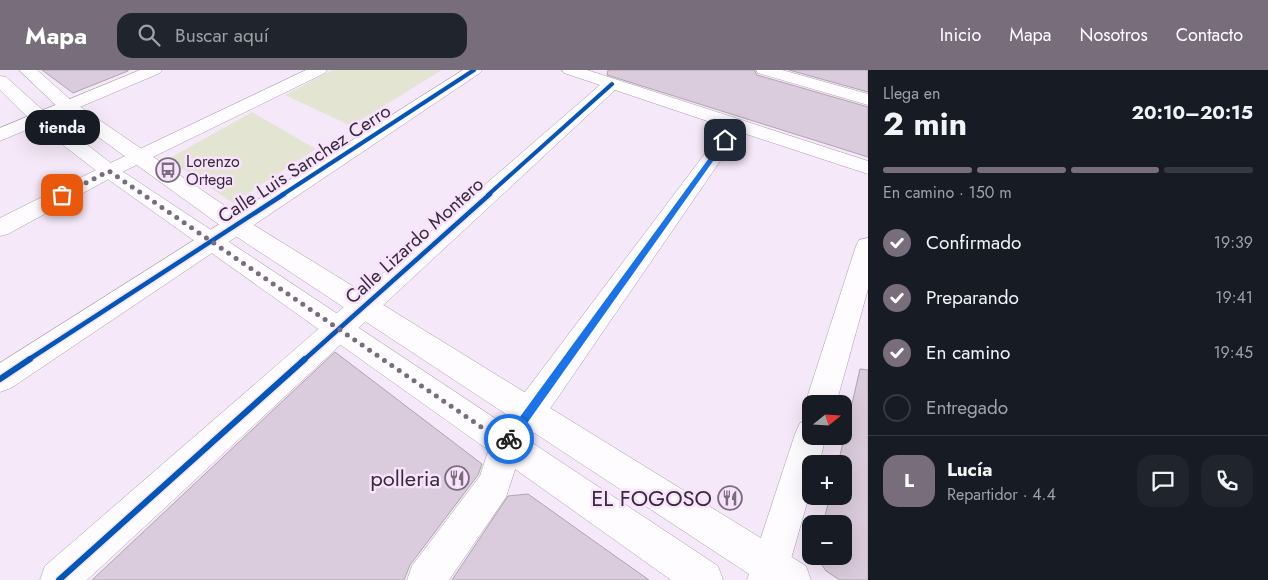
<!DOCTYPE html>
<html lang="es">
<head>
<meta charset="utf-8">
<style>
  :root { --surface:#171b24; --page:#20242c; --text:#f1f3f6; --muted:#9ea1a6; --line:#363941; --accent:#786e7b }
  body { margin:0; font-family:Jost,sans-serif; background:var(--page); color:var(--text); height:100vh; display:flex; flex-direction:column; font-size:19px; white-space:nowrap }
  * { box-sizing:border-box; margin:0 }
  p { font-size:16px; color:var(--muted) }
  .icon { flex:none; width:28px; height:28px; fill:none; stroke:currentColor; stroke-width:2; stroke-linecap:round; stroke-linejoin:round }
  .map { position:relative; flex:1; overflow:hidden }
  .details { display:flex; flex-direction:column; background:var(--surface); width:400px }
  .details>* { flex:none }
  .needle { width:32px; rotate:72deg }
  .controls { position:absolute; left:802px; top:325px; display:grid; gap:10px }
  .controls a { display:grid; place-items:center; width:50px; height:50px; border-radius:10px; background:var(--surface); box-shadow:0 5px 20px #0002; font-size:25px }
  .pin { position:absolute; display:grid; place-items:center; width:42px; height:42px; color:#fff; margin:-21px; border-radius:10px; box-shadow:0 2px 8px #0006 }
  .courier { position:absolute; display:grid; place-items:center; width:50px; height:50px; margin:-25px; border:4px solid #1a73e8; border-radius:50%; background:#fff; color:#222; box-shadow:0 1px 6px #0007 }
  .bubble { position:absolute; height:35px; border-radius:15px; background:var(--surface); box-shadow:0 5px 20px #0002; font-size:16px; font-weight:700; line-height:35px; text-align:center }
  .headline em { font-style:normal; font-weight:700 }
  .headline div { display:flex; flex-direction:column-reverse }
  .headline { display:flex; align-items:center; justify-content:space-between; height:85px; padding:0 15px }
  h1 { font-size:32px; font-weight:700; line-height:38px }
  .bar { display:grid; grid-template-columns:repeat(4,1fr); gap:8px 5px; align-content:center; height:60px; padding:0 15px }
  .bar i { height:6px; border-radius:4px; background:var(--line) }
  .bar .active { background:var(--accent) }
  .bar p { grid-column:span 4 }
  .line { display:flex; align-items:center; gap:12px; padding:0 15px; border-top:1px solid var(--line) }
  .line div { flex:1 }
  .round { display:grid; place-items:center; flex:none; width:52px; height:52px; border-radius:15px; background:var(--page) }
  ol { padding:0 15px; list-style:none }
  li { display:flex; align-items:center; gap:15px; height:55px }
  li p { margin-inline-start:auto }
  li .icon { padding:5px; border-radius:50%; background:var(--accent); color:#fff; stroke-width:4 }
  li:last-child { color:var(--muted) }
  li i { width:28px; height:28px; border:2px solid var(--line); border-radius:50% }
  header { display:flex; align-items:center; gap:30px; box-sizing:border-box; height:70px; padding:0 25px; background:var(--accent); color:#fff }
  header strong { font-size:24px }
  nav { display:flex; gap:28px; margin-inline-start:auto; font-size:18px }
  .search { width:350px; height:45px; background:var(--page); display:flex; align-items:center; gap:12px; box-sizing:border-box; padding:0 18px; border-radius:15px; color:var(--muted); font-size:19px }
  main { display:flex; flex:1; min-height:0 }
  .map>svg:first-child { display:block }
</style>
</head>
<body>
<header>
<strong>Mapa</strong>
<div class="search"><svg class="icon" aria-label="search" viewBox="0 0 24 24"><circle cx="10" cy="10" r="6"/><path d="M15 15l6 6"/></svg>Buscar aquí</div>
<nav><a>Inicio</a><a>Mapa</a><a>Nosotros</a><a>Contacto</a></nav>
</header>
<main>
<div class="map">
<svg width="868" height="510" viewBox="0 0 868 510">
  <rect width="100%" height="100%" fill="#f5e8f8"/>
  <g fill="#e3e5d2">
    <path d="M 333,0 L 442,0 L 351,56 L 285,25 Z"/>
    <path d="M 252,42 L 316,79 L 233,133 L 168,89 Z"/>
  </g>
  <g fill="#daccdc" stroke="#aea4b0">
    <path d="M 42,0 L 128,0 L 128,1 L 73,23 Z"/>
    <path d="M 608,0 L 754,0 L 757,5 L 868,37 L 868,87 L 607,5 Z"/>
    <path d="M 789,0 L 868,0 L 868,22 Z"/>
    <path d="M 335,282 L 482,394 L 478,405 L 410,495 L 404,510 L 92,510 Z"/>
    <path d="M 860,299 L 868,300 L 868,510 L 840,510 L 826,501 L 816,486 L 844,486 L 844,454 L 823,454 L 830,426 L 844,426 L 844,394 L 838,394 Z"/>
    <path d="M 528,424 L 608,481 L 649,510 L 452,510 L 508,426 Z"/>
  </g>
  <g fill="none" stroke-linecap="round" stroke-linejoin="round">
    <g stroke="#a89eaa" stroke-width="1">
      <g id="street">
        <path d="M 140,0 L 162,0 L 160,3 L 0,71 L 0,58 Z"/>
        <path d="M 306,0 L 327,0 L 325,3 L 116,105 L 8,164 L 0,166 L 0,148 L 102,97 Z"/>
        <path d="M 463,0 L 482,0 L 480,3 L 11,318 L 0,322 L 0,293 Z"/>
        <path d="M 562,0 L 587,0 L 868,91 L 868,104 L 740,62 L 521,381 L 506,427 L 449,510 L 407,510 L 412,496 L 480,406 L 494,363 L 725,57 L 615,20 L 87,510 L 40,510 L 45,496 L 600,15 L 564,3 Z"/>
        <path d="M 756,0 L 782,0 L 868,24 L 868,35 L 758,3 Z"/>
        <path d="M 868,168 L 868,219 L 836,334 L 811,334 L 811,345 L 805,334 L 856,176 L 859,170 Z"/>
        <path d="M 811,349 L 811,366 L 826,366 L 819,394 L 811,394 L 811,419 L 785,510 L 747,510 L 795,364 L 800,353 Z"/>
      </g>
    </g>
    <g stroke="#a89eaa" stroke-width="1">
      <g id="secondary">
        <path d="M 19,0 L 37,0 L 73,32 L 244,149 L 806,496 L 811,510 L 758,510 L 228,161 L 61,40 Z"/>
        <path d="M 0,6 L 6,7 L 47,44 L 116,97 L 718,496 L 723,510 L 671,510 L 102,105 L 33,52 L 0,20 Z"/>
      </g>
    </g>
    <use href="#street" fill="#fefcfe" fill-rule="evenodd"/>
    <use href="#secondary" fill="#fefcfe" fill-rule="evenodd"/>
    <g stroke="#f9e2fe" stroke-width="5.5">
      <g id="cycleway-far2">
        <path d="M 282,125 L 474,0"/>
        <path d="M 488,125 L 612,14"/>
      </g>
    </g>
    <g stroke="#f9e2fe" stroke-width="8">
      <g id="cycleway-far1">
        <path d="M 28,290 L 284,124"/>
        <path d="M 304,290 L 490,124"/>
      </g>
    </g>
    <g stroke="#f9e2fe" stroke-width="9">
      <g id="cycleway">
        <path d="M 0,309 L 30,289"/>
        <path d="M 59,510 L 305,289"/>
      </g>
    </g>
    <use href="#cycleway-far2" stroke="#0057b8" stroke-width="4"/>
    <use href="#cycleway-far1" stroke="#0057b8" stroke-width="4.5"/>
    <use href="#cycleway" stroke="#0057b8" stroke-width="6"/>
  </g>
  <path fill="#1a73e8" d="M 723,69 L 728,70 L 513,373 L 506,373 L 506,366 Z"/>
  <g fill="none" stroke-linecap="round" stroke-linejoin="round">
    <path stroke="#786e7b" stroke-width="5" stroke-dasharray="0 9" d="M 62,125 L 109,101 L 506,374 L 509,369"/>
  </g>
  <defs>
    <g id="bus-ring" transform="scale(1.25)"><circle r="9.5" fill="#f9e2fe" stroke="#786e7b" stroke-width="1.5"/><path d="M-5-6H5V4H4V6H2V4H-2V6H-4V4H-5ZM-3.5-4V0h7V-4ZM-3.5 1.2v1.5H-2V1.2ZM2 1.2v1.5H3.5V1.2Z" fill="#786e7b"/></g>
    <g id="restaurant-ring" transform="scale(1.25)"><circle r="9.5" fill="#f9e2fe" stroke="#786e7b" stroke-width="1.5"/><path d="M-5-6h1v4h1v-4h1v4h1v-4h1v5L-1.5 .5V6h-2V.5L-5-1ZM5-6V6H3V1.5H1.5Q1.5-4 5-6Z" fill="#786e7b"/></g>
  </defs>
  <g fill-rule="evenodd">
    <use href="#bus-ring" x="168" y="100"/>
    <use href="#restaurant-ring" x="457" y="408"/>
    <use href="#restaurant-ring" x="730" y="428"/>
  </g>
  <g text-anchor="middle" stroke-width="5" stroke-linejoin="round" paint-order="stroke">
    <g font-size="16" fill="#352c37" stroke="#f9e2fe" text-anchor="start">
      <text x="186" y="97">Lorenzo<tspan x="186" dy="18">Ortega</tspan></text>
    </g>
    <g font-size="19" fill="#352c37" stroke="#f9e2fe">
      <text transform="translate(304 93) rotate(-33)" y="7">Calle Luis Sanchez Cerro</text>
      <text transform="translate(414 170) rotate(-42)" y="7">Calle Lizardo Montero</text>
    </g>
    <g font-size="22" fill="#352c37" stroke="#f9e2fe" text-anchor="end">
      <text x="440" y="416">polleria</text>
      <text x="712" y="436">EL FOGOSO</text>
    </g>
  </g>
</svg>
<div class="controls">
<a><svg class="needle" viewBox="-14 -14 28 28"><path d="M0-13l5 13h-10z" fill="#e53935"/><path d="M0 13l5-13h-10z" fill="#9ea1a6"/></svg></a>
<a>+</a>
<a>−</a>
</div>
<div class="pin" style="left:62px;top:125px;background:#ea580c"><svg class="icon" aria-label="bag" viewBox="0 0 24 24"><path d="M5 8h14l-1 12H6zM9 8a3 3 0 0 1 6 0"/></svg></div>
<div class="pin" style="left:725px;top:70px;background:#1f2937"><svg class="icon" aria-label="home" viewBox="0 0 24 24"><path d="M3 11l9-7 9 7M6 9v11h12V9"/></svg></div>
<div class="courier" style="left:509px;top:369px"><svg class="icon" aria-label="bike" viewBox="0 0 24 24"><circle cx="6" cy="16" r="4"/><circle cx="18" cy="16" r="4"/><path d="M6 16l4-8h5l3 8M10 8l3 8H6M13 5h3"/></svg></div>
<div class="bubble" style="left:25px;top:40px;width:75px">tienda</div>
</div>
<section class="details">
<div class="headline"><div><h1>2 min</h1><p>Llega en</p></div><em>20:10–20:15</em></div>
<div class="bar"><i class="active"></i><i class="active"></i><i class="active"></i><i></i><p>En camino · 150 m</p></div>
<ol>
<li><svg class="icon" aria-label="check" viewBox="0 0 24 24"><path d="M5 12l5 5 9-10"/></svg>Confirmado<p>19:39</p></li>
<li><svg class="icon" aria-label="check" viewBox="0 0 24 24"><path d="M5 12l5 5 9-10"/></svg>Preparando<p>19:41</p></li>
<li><svg class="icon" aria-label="check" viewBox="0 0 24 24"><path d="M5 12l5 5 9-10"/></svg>En camino<p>19:45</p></li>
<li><i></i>Entregado</li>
</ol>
<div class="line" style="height:90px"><b class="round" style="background:var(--accent);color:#fff">L</b><div><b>Lucía</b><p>Repartidor · 4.4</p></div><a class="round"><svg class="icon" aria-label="chat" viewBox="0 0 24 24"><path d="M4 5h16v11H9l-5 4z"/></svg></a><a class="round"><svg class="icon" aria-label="phone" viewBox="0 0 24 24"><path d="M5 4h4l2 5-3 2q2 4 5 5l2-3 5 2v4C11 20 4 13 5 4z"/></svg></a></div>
</section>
</main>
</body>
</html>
